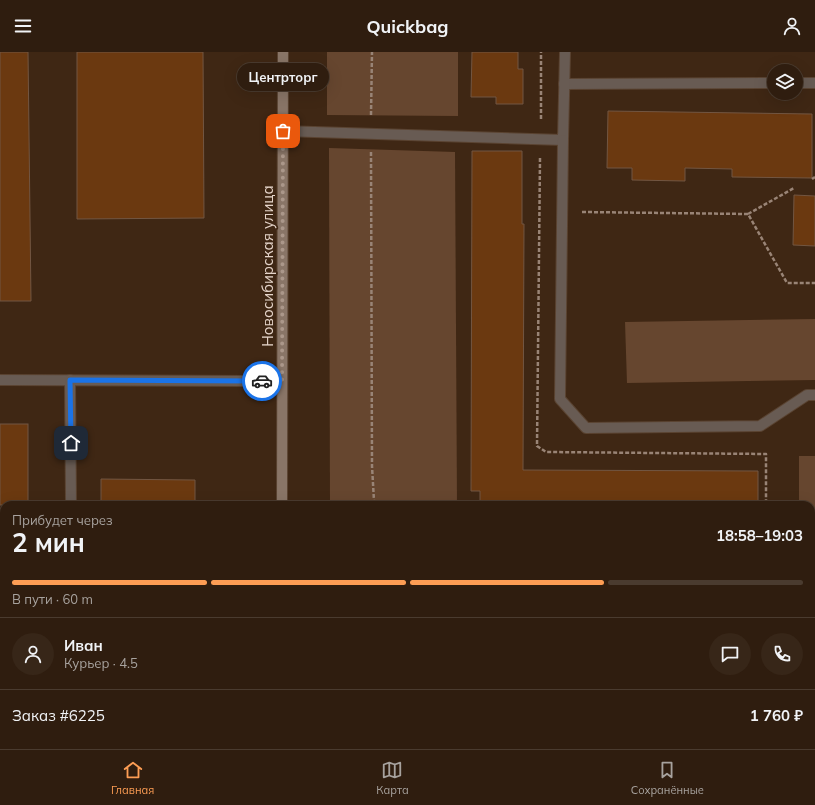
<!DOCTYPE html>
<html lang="ru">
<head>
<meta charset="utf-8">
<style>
  :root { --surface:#2f1d0f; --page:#372618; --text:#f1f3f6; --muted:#a7a29e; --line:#4a3b2f; --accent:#fd9d54 }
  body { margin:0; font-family:Mulish,sans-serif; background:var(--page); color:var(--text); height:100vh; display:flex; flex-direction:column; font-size:15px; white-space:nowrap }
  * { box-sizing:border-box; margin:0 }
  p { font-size:13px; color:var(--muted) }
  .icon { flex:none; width:22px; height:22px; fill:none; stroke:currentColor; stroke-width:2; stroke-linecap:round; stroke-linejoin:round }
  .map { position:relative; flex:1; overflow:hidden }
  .side { position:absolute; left:0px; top:449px; width:815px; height:248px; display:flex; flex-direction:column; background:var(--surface); border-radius:12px 12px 0 0; box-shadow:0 4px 16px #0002,0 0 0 1px var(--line) }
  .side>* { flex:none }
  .buttons { position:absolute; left:767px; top:12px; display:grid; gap:8px }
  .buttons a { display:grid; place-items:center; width:36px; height:36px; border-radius:50%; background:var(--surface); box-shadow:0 4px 16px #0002,0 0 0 1px var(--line); font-size:20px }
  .pin { position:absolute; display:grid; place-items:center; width:34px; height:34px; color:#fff; margin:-17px; border-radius:8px; box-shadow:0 2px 6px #0006 }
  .courier { position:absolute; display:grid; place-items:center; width:40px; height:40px; margin:-20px; border:3px solid #1a73e8; border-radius:50%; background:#fff; color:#222; box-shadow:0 1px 5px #0007 }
  .bubble { position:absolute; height:28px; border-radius:14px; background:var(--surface); box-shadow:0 4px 16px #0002,0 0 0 1px var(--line); font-size:13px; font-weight:700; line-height:28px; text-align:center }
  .overview em { font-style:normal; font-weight:700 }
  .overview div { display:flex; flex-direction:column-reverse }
  .overview { display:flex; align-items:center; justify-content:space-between; height:68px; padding:0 12px }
  h1 { font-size:26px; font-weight:700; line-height:30px }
  .bar { display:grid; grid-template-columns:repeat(4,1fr); gap:6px 4px; align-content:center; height:48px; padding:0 12px }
  .bar i { height:5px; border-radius:3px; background:var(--line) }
  .bar .current { background:var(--accent) }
  .bar p { grid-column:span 4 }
  .line { display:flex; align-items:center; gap:10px; padding:0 12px; border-top:1px solid var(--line) }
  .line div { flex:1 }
  .round { display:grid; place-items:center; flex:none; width:42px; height:42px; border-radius:21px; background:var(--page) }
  header { display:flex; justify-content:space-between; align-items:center; height:52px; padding:0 12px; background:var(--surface); font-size:18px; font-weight:700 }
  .tabs { display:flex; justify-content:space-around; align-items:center; height:56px; border-top:1px solid var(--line); background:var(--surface); font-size:11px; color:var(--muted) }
  .tabs a { display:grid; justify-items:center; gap:2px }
  .tabs .current { color:var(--accent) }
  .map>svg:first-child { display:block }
</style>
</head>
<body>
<header><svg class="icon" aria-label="menu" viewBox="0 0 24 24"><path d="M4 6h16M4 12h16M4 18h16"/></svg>Quickbag<svg class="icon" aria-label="person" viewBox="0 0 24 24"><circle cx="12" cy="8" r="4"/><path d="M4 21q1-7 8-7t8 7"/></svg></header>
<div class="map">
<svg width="815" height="697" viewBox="0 0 815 697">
  <rect width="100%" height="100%" fill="#3f2714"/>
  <g fill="#66462f">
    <path d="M 327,0 L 458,0 L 458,64 L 327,63 Z"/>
    <path d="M 329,96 L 455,100 L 457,453 L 330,453 Z"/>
    <path d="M 815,267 L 815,328 L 627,331 L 625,270 Z"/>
    <path d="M 799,404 L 815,404 L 815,466 L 811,466 L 811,453 L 799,453 Z"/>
  </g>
  <g fill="#6b3910" stroke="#725642">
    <path d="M 0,0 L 28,0 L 31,249 L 0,249 Z"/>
    <path d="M 77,0 L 203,0 L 204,166 L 77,167 Z"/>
    <path d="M 472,0 L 518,0 L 518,17 L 523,17 L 523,52 L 496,52 L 496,45 L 471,45 Z"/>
    <path d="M 608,59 L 812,62 L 812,126 L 732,125 L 732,117 L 685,116 L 685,129 L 632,128 L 632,116 L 607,116 Z"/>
    <path d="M 472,99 L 522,99 L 522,172 L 524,172 L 523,418 L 758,419 L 758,453 L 480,453 L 480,439 L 471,439 Z"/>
    <path d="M 794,143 L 815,144 L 815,194 L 793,193 Z"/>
    <rect x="0" y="372" width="28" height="81"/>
    <path d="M 101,427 L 195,428 L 195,453 L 101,453 Z"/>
  </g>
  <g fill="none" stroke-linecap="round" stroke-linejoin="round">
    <g stroke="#5a4331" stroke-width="12">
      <g id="lane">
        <path d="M 796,31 L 815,31"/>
        <path d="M 564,32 L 774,31"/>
        <path d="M 283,79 L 563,88 L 565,0"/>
        <path d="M 563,88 L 560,347 L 586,376 L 760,374 L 807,343 L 815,343"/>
        <path d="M 0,328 L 282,329"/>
        <path d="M 70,328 L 71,453"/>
        <path d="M 0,515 L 4,515"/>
      </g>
    </g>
    <g stroke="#5a4331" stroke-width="12">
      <path id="street" d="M 279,697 L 279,693"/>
    </g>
    <g stroke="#5a4331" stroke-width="12">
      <g id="secondary">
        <path d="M 282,453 L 283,0"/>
        <path d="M 811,588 L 815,588"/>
      </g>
    </g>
    <g stroke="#998476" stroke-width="2.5" stroke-dasharray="4 2" stroke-linecap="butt">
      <path d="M 371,63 L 372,0"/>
      <path d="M 541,67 L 541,0"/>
      <path d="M 371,100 L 372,414 L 374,449 L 376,453"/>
      <path d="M 540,106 L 537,394 L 546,400 L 766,402 L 766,453"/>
      <path d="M 812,127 L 815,125"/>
      <path d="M 582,160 L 748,162 L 787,231 L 815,231"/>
      <path d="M 748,162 L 794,136"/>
      <path d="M 811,491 L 815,491"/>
      <path d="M 811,546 L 815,545"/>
    </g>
    <use href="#lane" stroke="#685b53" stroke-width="10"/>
    <use href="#street" stroke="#685b53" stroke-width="10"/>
    <use href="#secondary" stroke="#897567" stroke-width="10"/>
  </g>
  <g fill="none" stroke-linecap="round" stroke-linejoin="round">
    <path stroke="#ab978a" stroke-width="4" stroke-dasharray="0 7.2" d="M 262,329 L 282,329 L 283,79"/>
    <path stroke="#1a73e8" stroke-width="5" d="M 71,391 L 70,328 L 262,329"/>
  </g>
  <g text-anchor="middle" stroke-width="3.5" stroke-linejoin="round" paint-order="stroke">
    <g font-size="15" fill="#e5d4c9" stroke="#3f2714">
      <text transform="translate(268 214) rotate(-90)" y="5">Новосибирская улица</text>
    </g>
  </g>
</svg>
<div class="buttons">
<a><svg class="icon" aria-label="layers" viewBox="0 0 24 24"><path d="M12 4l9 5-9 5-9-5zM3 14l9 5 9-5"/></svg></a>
</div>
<div class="pin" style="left:283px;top:79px;background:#ea580c"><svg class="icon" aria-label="bag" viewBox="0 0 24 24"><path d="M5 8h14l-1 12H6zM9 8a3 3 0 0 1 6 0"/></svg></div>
<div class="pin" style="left:71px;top:391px;background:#1f2937"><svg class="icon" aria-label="home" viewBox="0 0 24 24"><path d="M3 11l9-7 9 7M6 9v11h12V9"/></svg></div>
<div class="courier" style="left:262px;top:329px"><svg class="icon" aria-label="car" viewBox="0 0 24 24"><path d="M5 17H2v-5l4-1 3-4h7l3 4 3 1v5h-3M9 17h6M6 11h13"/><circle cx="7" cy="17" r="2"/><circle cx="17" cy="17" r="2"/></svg></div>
<div class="bubble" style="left:237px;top:11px;width:92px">Центрторг</div>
<section class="side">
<div class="overview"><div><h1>2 мин</h1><p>Прибудет через</p></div><em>18:58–19:03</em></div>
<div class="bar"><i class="current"></i><i class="current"></i><i class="current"></i><i></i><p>В пути · 60 m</p></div>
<div class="line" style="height:72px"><a class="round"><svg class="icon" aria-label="person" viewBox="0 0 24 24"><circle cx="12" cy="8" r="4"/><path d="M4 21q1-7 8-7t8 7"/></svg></a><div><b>Иван</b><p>Курьер · 4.5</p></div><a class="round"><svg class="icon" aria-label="chat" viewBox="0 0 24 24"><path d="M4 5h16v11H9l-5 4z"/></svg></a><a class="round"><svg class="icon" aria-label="phone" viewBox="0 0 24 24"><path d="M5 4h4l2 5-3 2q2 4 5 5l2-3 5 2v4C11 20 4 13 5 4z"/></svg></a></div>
<div class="line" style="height:52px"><div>Заказ #6225</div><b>1 760 ₽</b></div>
</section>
</div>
<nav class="tabs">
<a class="current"><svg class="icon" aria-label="home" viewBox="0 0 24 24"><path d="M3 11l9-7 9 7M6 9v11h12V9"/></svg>Главная</a>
<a><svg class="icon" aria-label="map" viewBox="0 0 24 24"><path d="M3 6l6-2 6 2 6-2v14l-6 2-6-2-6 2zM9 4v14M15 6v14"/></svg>Карта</a>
<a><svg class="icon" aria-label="saved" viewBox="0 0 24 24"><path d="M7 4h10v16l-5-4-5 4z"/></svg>Сохранённые</a>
</nav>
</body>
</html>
